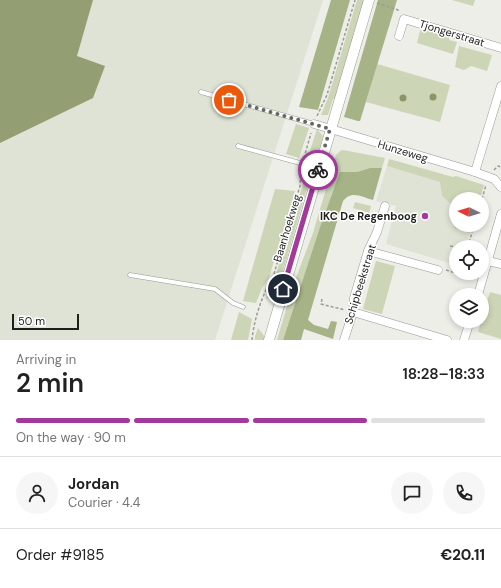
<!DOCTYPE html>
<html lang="en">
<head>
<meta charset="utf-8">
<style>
  :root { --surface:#fff; --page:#f6f6f6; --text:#222; --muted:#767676; --line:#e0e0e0; --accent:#a2399b }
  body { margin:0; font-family:"DM Sans",sans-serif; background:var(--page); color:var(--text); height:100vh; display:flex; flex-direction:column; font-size:15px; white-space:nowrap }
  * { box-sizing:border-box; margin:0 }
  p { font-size:13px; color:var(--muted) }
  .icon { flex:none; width:22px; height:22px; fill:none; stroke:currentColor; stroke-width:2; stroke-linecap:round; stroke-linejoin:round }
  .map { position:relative; height:340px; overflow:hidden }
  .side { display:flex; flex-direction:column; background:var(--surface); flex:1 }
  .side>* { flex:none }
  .needle { width:26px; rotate:275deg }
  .tools { position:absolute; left:449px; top:192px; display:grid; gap:8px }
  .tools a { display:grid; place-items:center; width:40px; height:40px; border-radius:50%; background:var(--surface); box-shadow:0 2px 6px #0003; font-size:20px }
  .scale { position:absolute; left:12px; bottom:10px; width:67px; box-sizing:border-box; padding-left:4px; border:2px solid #1e1f1c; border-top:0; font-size:11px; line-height:14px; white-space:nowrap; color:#1e1f1c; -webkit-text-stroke:3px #fff; paint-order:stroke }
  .pin { position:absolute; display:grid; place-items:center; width:34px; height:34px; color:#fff; margin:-17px; border:2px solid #fff; border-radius:50%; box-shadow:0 1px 4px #0007 }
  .courier { position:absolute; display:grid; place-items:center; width:40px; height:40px; margin:-20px; border:3px solid #a2399b; border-radius:50%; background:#fff; color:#222; box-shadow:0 1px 5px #0007 }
  .overview em { font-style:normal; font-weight:600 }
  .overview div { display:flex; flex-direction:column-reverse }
  .overview { display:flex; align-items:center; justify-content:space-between; height:68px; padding:0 16px }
  h1 { font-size:26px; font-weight:600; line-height:30px }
  .bar { display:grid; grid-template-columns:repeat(4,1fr); gap:6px 4px; align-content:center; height:48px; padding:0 16px }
  .bar i { height:5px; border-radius:3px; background:var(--line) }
  .bar .on { background:var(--accent) }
  .bar p { grid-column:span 4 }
  .line { display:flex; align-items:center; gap:10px; padding:0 16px; border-top:1px solid var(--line) }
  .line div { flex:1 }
  .round { display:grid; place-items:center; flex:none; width:42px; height:42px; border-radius:21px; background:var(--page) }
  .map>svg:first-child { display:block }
</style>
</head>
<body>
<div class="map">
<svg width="501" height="340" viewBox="0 0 501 340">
  <rect width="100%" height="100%" fill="#eceee7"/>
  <g fill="#dfe3d5">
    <path d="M 0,0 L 323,0 L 215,340 L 0,340 Z"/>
    <path d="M 387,166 L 441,182 L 442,196 L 455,208 L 456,223 L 455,228 L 470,233 L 466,247 L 456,247 L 456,265 L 386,244 L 396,206 L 376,201 Z"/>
  </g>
  <g fill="#ccd5b6">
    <path d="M 357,0 L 364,0 L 336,99 L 333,99 L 328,115 L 321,115 L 328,98 Z"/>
    <path d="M 452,0 L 475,0 L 473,6 Z"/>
    <path d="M 423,29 L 450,36 L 449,40 L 457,42 L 453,54 L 417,43 L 420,31 Z"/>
    <path d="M 459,46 L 492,55 L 487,71 L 471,66 L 464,70 L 455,67 Z"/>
    <path d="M 377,64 L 450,85 L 440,122 L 366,102 Z"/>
    <path d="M 296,124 L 309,128 L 299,158 L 286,154 Z"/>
    <path d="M 317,129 L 323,136 C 320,146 320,154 308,157 Z"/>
    <path d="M 343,150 L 385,158 L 382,168 L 370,168 L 357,172 L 340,172 L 320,227 L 283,340 L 277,340 L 294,283 L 313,233 L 336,155 L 340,151 Z"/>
    <path d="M 389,159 L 453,177 L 456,176 L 484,185 L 480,199 L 456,199 L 456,210 L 455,208 L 442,196 L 440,182 L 387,166 Z"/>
    <path d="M 304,169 L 310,178 L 276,295 L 266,299 L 268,293 L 273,284 L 303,184 Z"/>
    <path d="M 275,189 L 295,191 L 269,278 L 262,288 L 256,303 L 243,301 Z"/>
    <path d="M 355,202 L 371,206 L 369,213 L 353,208 Z"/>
    <path d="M 456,223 L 456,225 L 472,225 L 470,233 L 454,228 Z"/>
    <path d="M 376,261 L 395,266 L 382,314 L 363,309 Z"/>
    <path d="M 490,292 L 501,295 L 501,339 L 478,332 L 481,321 L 482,321 L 482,317 Z"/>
    <path d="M 239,312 L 252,319 L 248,340 L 231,340 Z"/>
    <path d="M 258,328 L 265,337 L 264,340 L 255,340 L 255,336 Z"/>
  </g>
  <g fill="#a6b386">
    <path d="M 331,0 L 350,0 L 318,110 L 299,107 Z"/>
    <path d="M 378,0 L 397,0 L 360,121 L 358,121 L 344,117 Z"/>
    <path d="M 370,168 L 382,168 L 373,200 C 361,197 352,190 343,201 L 308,320 L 314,325 L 328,329 L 331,321 L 337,322 L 333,339 L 304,329 L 301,340 L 283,340 L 320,227 L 340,172 L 357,172 Z"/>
  </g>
  <path fill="#939f73" d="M 0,0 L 93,0 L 77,56 L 105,66 L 93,98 L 0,143 Z"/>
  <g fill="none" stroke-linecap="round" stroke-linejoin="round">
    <g stroke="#979993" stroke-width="5">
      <g id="service">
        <path d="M 201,92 L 314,124"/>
        <path d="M 238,146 L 318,168"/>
        <path d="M 130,275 L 215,289 L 233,303 L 243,307"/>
      </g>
    </g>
    <g stroke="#979993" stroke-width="9">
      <g id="minor">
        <path d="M 399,36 L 404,19 L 501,48"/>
        <path d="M 314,124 L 475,172 L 494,179 L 501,187"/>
        <path d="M 475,172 L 501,86"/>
        <path d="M 368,251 L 438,270"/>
        <path d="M 488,261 L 501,264"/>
        <path d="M 478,295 L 501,214"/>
        <path d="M 353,312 L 447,340"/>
        <path d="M 344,340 L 353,312 L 354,298 L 368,251 L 377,232 L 385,206"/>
        <path d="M 464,340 L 470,321"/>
      </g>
    </g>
    <g stroke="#979993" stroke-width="11">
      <path id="tertiary" d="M 269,340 L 369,0"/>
    </g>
    <g stroke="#9b9c97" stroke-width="1.5" stroke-dasharray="3 2" stroke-linecap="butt">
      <path d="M 377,3 L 398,10 L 399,12"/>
      <path d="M 317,116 L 327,95 L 355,0"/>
      <path d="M 304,158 L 311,133"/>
      <path d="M 494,170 L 498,166 L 501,167"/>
      <path d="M 482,199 L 486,185"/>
      <path d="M 450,246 L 456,247"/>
      <path d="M 468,247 L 474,225"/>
      <path d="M 446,270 L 456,273"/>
      <path d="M 457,273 L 474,278"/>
      <path d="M 322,299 L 321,304 L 345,310"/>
      <path d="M 252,340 C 254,319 262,295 273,277 L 300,186 L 301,169"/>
    </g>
    <use href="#service" stroke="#fff" stroke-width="4"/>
    <use href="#minor" stroke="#fff" stroke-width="8"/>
    <use href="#tertiary" stroke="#fff" stroke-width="10"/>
  </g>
  <g fill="#8d9568">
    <circle cx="433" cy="97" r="3.5"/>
    <circle cx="403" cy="98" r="3.5"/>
  </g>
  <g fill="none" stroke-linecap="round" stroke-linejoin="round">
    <path stroke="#666763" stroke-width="4" stroke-dasharray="0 7.2" d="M 229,100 L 330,129 L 318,170"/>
    <path stroke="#a2399b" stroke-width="5" d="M 283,289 L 318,170"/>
  </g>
  <circle fill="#a2399b" stroke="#fff" stroke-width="1.5" cx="425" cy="216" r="4"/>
  <g text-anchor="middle" stroke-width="3" stroke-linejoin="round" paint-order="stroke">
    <g font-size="11" fill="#1e1f1c" stroke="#fff">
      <text transform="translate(452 33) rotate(17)" y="4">Tjongerstraat</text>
      <text transform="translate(403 151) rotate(17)" y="4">Hunzeweg</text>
      <text transform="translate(287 228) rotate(-73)" y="4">Baanhoekweg</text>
      <text transform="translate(360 284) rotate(-73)" y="4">Schipbeekstraat</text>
    </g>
    <g font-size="11" font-weight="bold" fill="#1e1f1c" stroke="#fff" text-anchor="end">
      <text x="417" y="220">IKC De Regenboog</text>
    </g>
  </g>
</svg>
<div class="tools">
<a><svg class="needle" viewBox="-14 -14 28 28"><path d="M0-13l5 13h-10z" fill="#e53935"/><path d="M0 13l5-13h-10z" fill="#767676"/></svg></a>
<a><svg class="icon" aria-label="locate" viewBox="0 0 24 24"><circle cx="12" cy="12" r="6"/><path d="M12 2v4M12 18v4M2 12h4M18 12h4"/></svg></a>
<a><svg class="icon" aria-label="layers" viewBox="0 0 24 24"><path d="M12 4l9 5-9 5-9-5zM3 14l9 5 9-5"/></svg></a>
</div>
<div class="scale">50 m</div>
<div class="pin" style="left:229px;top:100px;background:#ea580c"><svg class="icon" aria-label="bag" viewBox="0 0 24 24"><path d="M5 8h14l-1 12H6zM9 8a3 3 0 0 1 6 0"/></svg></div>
<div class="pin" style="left:283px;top:289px;background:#1f2937"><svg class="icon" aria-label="home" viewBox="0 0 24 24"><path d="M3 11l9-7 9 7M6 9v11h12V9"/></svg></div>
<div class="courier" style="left:318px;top:170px"><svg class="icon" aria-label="bike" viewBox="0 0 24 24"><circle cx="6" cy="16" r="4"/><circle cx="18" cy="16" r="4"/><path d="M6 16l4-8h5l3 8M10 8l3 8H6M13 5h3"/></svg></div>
</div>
<section class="side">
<div class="overview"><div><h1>2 min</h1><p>Arriving in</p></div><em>18:28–18:33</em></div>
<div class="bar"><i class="on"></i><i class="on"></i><i class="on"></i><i></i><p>On the way · 90 m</p></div>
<div class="line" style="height:72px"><a class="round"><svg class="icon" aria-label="person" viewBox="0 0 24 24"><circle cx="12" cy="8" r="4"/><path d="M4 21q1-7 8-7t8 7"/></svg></a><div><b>Jordan</b><p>Courier · 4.4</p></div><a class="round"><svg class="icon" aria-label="chat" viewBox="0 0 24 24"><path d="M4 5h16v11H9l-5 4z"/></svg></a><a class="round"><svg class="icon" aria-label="phone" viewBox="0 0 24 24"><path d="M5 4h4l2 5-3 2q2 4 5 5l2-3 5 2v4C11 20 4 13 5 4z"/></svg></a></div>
<div class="line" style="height:52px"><div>Order #9185</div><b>€20.11</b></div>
</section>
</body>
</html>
